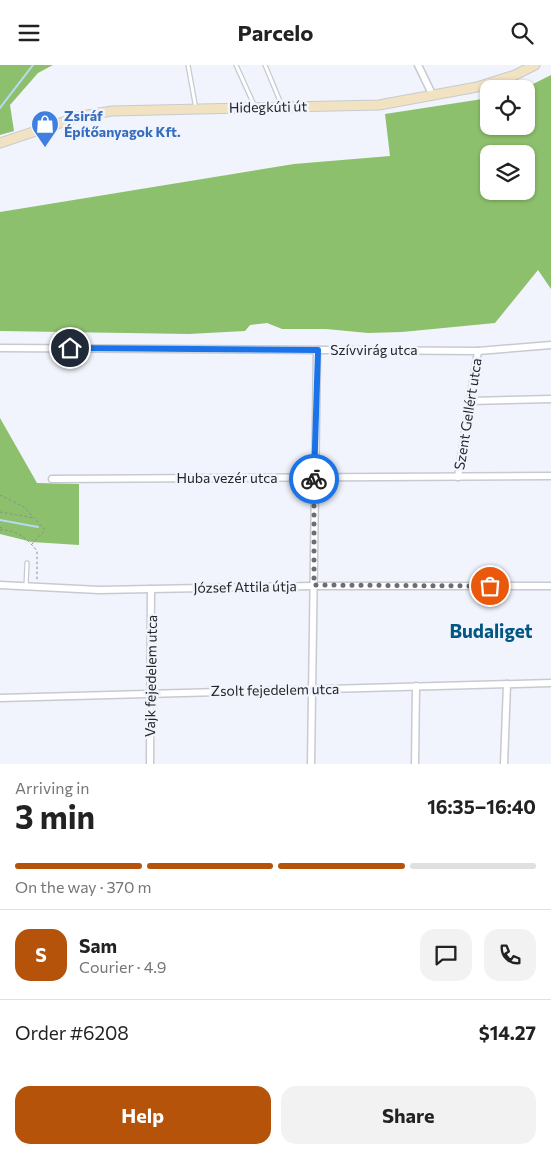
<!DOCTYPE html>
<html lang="en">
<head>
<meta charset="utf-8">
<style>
  :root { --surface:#fff; --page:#f2f2f2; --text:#222; --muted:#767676; --line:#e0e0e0; --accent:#b45309 }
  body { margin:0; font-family:Commissioner,sans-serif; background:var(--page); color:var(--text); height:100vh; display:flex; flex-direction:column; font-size:19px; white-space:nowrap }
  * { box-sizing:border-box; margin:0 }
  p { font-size:16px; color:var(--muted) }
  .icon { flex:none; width:28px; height:28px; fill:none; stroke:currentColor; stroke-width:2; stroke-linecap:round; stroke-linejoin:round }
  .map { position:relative; height:699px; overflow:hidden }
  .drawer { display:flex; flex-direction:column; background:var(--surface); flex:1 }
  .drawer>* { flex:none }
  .controls { position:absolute; left:480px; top:15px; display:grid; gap:10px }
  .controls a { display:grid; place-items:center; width:55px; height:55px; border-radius:10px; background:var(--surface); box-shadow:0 1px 4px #0004; font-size:25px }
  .pin { position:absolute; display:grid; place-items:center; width:42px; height:42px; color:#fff; margin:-21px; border:2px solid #fff; border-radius:50%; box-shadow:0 1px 5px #0007 }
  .courier { position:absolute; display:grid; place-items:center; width:50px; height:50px; margin:-25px; border:4px solid #1a73e8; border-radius:50%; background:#fff; color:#222; box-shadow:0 1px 6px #0007 }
  .summary em { font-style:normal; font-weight:700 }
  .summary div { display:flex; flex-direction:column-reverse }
  .summary { display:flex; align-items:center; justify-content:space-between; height:85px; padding:0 15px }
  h1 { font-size:32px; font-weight:700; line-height:38px }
  .bar { display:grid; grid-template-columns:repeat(4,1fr); gap:8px 5px; align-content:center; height:60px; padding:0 15px }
  .bar i { height:6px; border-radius:4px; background:var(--line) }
  .bar .selected { background:var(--accent) }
  .bar p { grid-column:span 4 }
  .line { display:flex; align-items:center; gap:12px; padding:0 15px; border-top:1px solid var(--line) }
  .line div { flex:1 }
  .round { display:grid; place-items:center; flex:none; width:52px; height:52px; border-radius:15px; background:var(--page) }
  .primary-button { display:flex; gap:10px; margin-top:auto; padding:10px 15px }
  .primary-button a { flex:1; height:58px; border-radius:15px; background:var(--accent); color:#fff; font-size:20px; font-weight:700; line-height:58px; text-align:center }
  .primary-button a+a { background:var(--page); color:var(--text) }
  header { display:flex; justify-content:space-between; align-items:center; height:65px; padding:0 15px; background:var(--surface); font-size:22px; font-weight:700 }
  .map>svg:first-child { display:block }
</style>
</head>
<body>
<header><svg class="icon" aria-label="menu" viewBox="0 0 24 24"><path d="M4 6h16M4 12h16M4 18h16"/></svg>Parcelo<svg class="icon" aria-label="search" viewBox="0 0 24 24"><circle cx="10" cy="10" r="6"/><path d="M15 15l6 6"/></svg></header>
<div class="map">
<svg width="551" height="699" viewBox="0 0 551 699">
  <rect width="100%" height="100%" fill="#f1f4fc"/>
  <g fill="#8dc06c" fill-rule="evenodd">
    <path d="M 0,0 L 53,0 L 38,8 L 10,40 L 14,66 L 0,70 Z"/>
    <path d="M 551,10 L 551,224 L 538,205 L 495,258 L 402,267 L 368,268 L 326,264 L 282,264 L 267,258 L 250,260 L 245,266 L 189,269 L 0,266 L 0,147 L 294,99 L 390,91 L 385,49 L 489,33 L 489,61 L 526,61 L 526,24 L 523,24 ZM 489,89 L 526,89 L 526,126 L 489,126 Z"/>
    <path d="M 0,353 L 37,418 L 79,419 L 79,480 L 32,477 L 0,469 Z"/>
  </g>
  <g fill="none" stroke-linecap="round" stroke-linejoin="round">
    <g stroke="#b9d8f3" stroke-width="2">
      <path d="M 0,43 L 33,0"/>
      <path d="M 0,455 L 38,462"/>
    </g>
    <g stroke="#c8cad2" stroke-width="5.5">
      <g id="service">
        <path d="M 188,0 L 196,44"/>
        <path d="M 236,0 L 255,42"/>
        <path d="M 265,0 L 282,41"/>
        <path d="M 26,521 L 27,498"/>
      </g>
    </g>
    <g stroke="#c8cad2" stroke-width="9">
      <g id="minor">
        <path d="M 418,0 L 433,31"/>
        <path d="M 0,283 L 478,286 L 551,280"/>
        <path d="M 470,336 L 551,334"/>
        <path d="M 458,412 L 478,286"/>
        <path d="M 52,414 L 551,411"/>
        <path d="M 0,520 L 99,525 L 314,521 L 551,521"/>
        <path d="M 0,633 L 551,618"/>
        <path d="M 150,699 L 151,524"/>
        <path d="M 311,699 L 317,285"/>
        <path d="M 415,699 L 416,621"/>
        <path d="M 504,699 L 507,619"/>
      </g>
    </g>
    <g stroke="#c8cad2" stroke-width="11">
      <path id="secondary" d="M 0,78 L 81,51 L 112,46 L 379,40 L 477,22 L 515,10 L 535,0"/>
    </g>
    <g stroke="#8b8d92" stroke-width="1" stroke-dasharray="2.5 2.5" stroke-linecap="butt">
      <path d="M 0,430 L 24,442 L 45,465 L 32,479"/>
      <path d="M 0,447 L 34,453"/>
      <path d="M 0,462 L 4,464"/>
      <path d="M 0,465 C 16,464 28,474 37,486 L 37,516"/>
    </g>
    <use href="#service" stroke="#fff" stroke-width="3"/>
    <use href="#minor" stroke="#fff" stroke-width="6"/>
    <use href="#secondary" stroke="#f1e2c2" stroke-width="9"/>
  </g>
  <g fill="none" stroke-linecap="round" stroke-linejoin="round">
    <path stroke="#6c6d72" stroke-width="5" stroke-dasharray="0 9" d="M 314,414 L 314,520 L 490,521"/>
    <path stroke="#1a73e8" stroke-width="6" d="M 70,283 L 318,285 L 314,414"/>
  </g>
  <defs>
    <g id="shop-pin" transform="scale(1.4375)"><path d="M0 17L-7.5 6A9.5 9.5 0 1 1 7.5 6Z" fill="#3f7fe0" stroke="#f1f4fc"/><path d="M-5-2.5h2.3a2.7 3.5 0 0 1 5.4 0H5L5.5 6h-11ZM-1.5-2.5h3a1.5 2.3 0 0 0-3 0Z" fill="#fff"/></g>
  </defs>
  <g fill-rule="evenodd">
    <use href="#shop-pin" x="45" y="59"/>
  </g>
  <g text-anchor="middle" stroke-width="5" stroke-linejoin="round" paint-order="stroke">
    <g font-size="14" fill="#242527" stroke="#f1f4fc">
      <text transform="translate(268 42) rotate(-1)" y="5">Hidegkúti út</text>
      <text x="374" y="290">Szívvirág utca</text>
      <text transform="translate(468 349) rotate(-81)" y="5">Szent Gellért utca</text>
      <text x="227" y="418">Huba vezér utca</text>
      <text transform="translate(245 522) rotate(-1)" y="5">József Attila útja</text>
      <text transform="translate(151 611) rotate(-89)" y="5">Vajk fejedelem utca</text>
      <text transform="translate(275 625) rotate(-1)" y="5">Zsolt fejedelem utca</text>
    </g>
    <g font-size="14" font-weight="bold" fill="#366cbe" stroke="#f1f4fc" text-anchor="start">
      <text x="64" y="56">Zsiráf<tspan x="64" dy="16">Építőanyagok Kft.</tspan></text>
    </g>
    <g font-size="19" font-weight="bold" fill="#035783" stroke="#f1f4fc">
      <text x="491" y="573">Budaliget</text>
    </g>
  </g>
</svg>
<div class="controls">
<a><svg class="icon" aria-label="locate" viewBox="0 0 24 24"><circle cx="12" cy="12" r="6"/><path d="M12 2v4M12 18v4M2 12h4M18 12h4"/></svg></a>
<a><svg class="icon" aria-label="layers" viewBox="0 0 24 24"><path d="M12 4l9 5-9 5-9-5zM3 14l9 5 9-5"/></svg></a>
</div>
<div class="pin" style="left:490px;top:521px;background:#ea580c"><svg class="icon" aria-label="bag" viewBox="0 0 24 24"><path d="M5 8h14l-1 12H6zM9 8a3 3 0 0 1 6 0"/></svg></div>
<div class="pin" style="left:70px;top:283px;background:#1f2937"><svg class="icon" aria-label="home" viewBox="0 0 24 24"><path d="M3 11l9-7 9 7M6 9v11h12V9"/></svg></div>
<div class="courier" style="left:314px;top:414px"><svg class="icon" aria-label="bike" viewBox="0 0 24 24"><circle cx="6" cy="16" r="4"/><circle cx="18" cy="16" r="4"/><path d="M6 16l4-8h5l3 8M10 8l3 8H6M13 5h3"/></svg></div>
</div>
<section class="drawer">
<div class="summary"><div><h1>3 min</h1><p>Arriving in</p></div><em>16:35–16:40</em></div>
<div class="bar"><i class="selected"></i><i class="selected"></i><i class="selected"></i><i></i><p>On the way · 370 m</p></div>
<div class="line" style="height:90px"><b class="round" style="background:var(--accent);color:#fff">S</b><div><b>Sam</b><p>Courier · 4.9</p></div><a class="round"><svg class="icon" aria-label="chat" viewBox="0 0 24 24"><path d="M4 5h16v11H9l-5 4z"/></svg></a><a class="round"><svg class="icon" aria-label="phone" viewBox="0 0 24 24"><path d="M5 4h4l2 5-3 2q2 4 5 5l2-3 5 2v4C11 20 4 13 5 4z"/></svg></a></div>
<div class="line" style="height:65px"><div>Order #6208</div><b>$14.27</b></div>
<div class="primary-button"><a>Help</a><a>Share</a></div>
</section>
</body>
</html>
